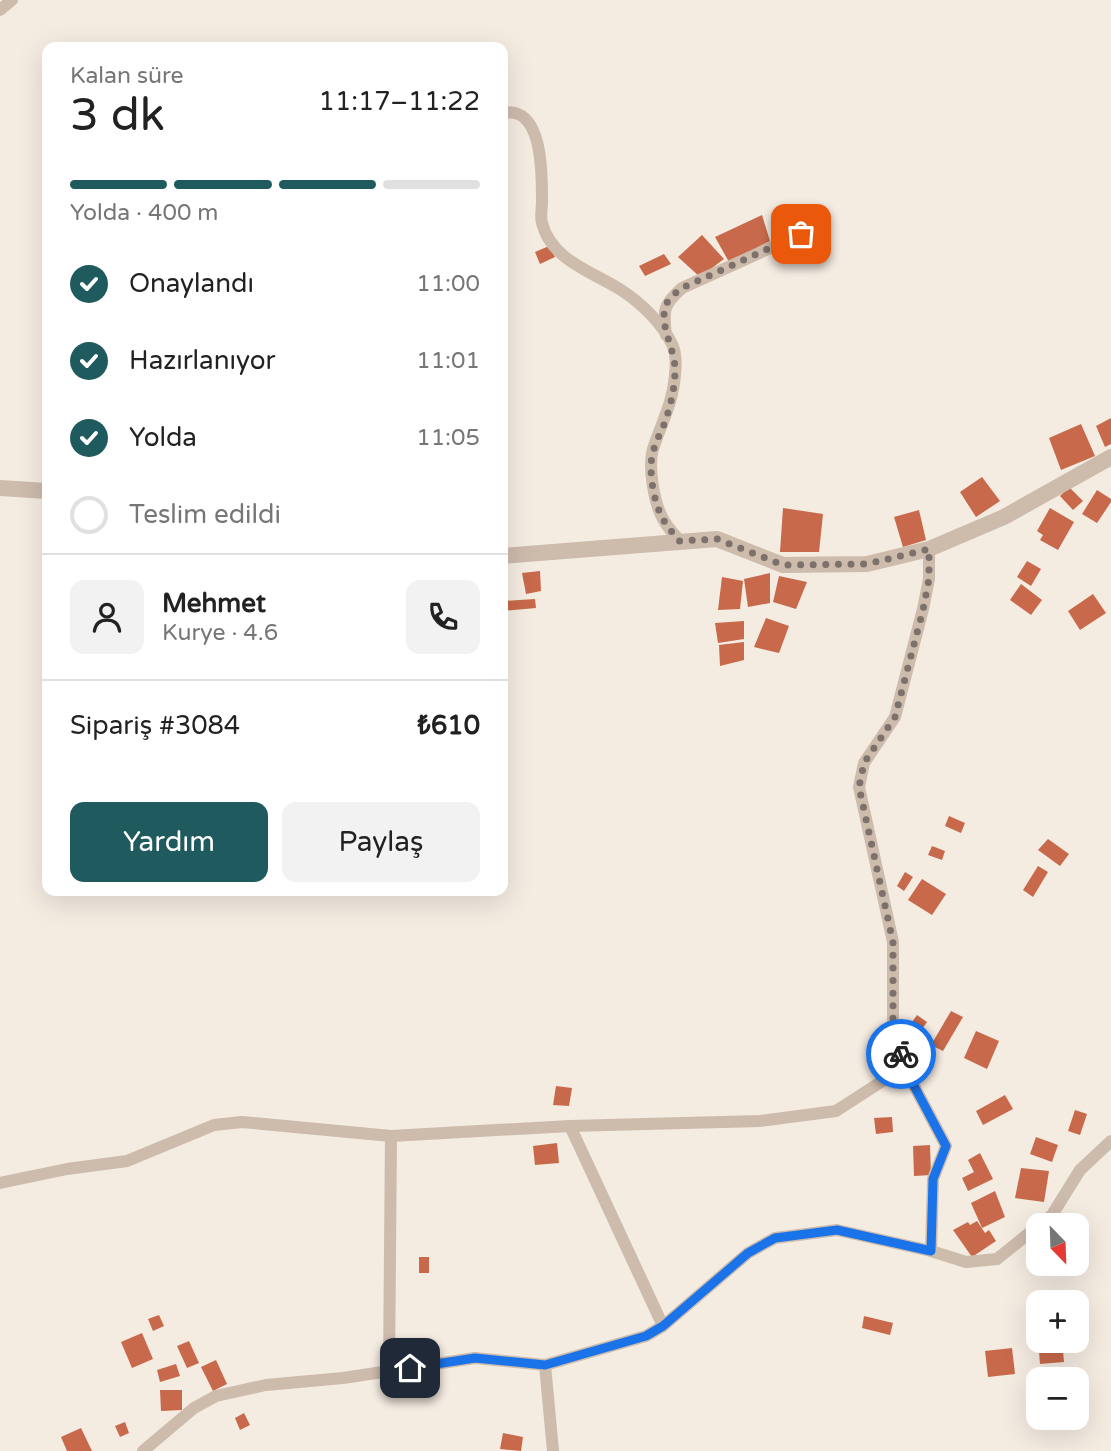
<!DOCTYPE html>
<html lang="tr">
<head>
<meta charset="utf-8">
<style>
  :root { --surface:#fff; --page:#f2f2f2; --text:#222; --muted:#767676; --line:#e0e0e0; --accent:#1f5a5e }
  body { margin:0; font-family:"Varela Round",sans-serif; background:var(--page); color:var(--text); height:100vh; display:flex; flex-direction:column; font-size:26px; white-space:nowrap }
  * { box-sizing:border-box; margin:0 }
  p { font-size:23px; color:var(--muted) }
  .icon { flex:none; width:38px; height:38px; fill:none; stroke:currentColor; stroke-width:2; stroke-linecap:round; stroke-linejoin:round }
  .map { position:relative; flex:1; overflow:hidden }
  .sheet { position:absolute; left:42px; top:42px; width:466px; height:854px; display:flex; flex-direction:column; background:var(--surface); border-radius:14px; box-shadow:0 7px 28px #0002 }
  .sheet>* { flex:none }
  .needle { width:46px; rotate:157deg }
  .buttons { position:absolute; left:1026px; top:1213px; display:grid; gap:14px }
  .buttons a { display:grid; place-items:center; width:63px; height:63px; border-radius:14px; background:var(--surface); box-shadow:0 7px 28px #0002; font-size:35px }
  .pin { position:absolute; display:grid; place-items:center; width:60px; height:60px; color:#fff; margin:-30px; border-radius:14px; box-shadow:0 4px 10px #0006 }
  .courier { position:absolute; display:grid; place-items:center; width:70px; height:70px; margin:-35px; border:5px solid #1a73e8; border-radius:50%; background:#fff; color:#222; box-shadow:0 2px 9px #0007 }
  .headline em { font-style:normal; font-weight:600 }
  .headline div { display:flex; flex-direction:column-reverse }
  .headline { display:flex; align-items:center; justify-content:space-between; height:119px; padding:0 28px }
  h1 { font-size:46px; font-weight:600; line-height:52px }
  .bar { display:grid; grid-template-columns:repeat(4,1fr); gap:10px 7px; align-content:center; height:84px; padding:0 28px }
  .bar i { height:9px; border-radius:5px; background:var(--line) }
  .bar .on { background:var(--accent) }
  .bar p { grid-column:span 4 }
  .line { display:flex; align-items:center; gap:18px; padding:0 28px; border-top:2px solid var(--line) }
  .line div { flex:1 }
  .round { display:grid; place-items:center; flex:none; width:74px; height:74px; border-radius:14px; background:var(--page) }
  ol { padding:0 28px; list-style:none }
  li { display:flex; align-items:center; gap:21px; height:77px }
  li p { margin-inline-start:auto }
  li .icon { padding:7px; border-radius:50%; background:var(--accent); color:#fff; stroke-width:4 }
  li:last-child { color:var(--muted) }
  li i { width:38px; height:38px; border:4px solid var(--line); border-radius:50% }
  .primary-button { display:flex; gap:14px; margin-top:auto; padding:14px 28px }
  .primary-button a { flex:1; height:80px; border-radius:14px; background:var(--accent); color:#fff; font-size:28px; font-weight:600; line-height:80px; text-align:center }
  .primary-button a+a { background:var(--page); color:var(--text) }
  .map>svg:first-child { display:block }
</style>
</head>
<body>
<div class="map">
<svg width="1111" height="1451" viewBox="0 0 1111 1451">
  <rect width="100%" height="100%" fill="#f4ebe1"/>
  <g fill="#c8694b">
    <path d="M 762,215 L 770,241 L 729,262 L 715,237 Z"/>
    <path d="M 702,235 L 724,259 L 700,277 L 678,257 Z"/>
    <path d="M 549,246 L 555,257 L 540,264 L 535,252 Z"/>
    <path d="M 664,254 L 671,264 L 645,276 L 639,266 Z"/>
    <path d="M 1111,418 L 1111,444 L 1105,447 L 1096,426 Z"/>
    <path d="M 1081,424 L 1095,456 L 1061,470 L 1049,438 Z"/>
    <path d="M 982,477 L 1000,501 L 976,517 L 960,492 Z"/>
    <path d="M 1069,487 L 1083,501 L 1073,510 L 1060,496 Z"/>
    <path d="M 1097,490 L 1111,499 L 1111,502 L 1097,523 L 1082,514 Z"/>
    <path d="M 783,508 L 823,514 L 819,552 L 780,552 Z"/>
    <path d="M 1050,508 L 1074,522 L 1058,550 L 1040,540 L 1043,535 L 1037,531 Z"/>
    <path d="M 919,510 L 926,540 L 903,547 L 894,517 Z"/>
    <path d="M 1027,561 L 1041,569 L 1031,586 L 1017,577 Z"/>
    <path d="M 540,571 L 541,591 L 526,594 L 522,573 Z"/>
    <path d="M 770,573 L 770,603 L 748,607 L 744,579 Z"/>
    <path d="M 779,576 L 807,582 L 796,609 L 773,602 Z"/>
    <path d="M 722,577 L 743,581 L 740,609 L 718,610 Z"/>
    <path d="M 1021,584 L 1042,600 L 1031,615 L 1010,600 Z"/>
    <path d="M 1093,594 L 1106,613 L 1080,630 L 1068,611 Z"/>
    <path d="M 535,599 L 536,608 L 502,611 L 502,601 Z"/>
    <path d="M 766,618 L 789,626 L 779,653 L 754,647 Z"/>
    <path d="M 744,621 L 744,639 L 718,643 L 715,623 Z"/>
    <path d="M 744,642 L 744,660 L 720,666 L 719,645 Z"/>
    <path d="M 949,816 L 965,823 L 961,833 L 945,826 Z"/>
    <path d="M 1048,839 L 1069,854 L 1060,866 L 1038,850 Z"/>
    <path d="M 932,846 L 945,851 L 942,860 L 928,855 Z"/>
    <path d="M 1038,866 L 1048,872 L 1033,897 L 1023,890 Z"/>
    <path d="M 905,872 L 913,877 L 904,891 L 897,886 Z"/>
    <path d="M 922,879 L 946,894 L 932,915 L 908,900 Z"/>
    <path d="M 951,1011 L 963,1017 L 943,1051 L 931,1045 Z"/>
    <path d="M 917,1015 L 927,1022 L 920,1032 L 910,1025 Z"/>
    <path d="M 976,1031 L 999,1041 L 987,1069 L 964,1058 Z"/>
    <path d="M 556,1086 L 572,1088 L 569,1106 L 553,1105 Z"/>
    <path d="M 1005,1095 L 1013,1109 L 983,1125 L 976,1111 Z"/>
    <path d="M 1075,1110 L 1087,1114 L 1080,1135 L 1068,1131 Z"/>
    <path d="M 892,1117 L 893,1132 L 876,1134 L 874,1118 Z"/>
    <path d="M 1036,1137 L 1058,1145 L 1052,1162 L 1030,1154 Z"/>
    <path d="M 557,1143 L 559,1163 L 535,1165 L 533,1146 Z"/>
    <path d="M 930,1145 L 931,1175 L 914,1176 L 913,1146 Z"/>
    <path d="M 980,1153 L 993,1179 L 968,1191 L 962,1178 L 974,1172 L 968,1160 Z"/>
    <path d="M 1021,1168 L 1049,1171 L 1044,1202 L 1015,1198 Z"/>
    <path d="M 995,1191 L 1005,1217 L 982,1228 L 971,1203 Z"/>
    <path d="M 977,1221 L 985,1233 L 989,1230 L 996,1241 L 972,1257 L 953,1230 L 968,1222 L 970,1225 Z"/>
    <rect x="419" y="1257" width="10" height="16"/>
    <path d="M 159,1315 L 164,1326 L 153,1331 L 148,1319 Z"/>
    <path d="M 864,1316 L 893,1323 L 890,1335 L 862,1328 Z"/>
    <path d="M 142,1333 L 153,1359 L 132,1368 L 121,1342 Z"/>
    <path d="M 1038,1340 L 1062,1340 L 1064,1362 L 1040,1364 Z"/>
    <path d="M 189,1341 L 199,1363 L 187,1368 L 177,1346 Z"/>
    <path d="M 1012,1348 L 1015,1374 L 988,1377 L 985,1351 Z"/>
    <path d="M 216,1360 L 227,1384 L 213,1391 L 201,1367 Z"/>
    <path d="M 176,1364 L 180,1376 L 160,1382 L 157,1370 Z"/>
    <path d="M 160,1390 L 182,1390 L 182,1410 L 161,1411 Z"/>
    <path d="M 244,1413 L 250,1425 L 240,1430 L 235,1418 Z"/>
    <path d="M 125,1422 L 129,1433 L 120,1437 L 115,1426 Z"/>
    <path d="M 81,1428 L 92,1451 L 67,1451 L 61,1437 Z"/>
    <path d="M 503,1433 L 523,1437 L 521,1451 L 500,1449 Z"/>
  </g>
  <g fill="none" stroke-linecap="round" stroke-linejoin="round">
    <g stroke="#cdbbac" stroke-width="12">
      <path d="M 0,10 L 12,0"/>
      <path d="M 502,112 C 507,112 514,112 518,114 C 543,124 542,179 542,202 C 542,209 540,217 542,223 C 551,260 593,272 621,290 C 640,302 662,323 672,344 C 676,352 676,366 675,375 C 673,402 662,422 654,446 C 647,464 654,503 663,519 C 667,527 674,534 679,540"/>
      <path d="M 666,335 C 663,310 663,305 682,288 L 801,234 L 819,228"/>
      <path d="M 929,549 L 929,579 L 923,609 L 895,717 L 864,763 L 859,787 L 893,942 L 893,1019 L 904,1067 L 946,1146 L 933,1179 L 931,1251"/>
      <path d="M 570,1126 L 663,1326"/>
      <path d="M 0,1183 L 67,1169 L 127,1161 L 214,1125 L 242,1122 L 391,1136 L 570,1126 L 760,1121 L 836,1111 L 904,1067"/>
      <path d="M 1039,1225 L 1052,1215 L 1080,1170 L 1111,1141"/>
      <path d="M 545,1365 L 553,1451"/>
      <path d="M 389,1371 L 391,1136"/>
      <path d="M 143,1451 L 194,1408 L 216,1396 L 266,1385 L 343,1378 L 475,1358 L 545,1365 L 646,1336 L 663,1326 L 748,1253 L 775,1238 L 837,1230 L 931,1251 L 966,1262 L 997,1259 L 1038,1226"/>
    </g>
    <g stroke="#cdbbac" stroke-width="16">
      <path d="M 0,488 L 47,491"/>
      <path d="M 502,556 L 717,539 L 783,565 L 867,564 L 929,549 L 1004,517 L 1111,457"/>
    </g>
  </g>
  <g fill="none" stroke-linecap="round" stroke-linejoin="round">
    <path stroke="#7c716b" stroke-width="7" stroke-dasharray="0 12.6" d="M 801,234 L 682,288 C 677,292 669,297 667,303 C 657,322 675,348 675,369 C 675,389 670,409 663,427 C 657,440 651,452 651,467 C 651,483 655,505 663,519 C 667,527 674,534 679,541 L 717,539 L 783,565 L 867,564 L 929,549 L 929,579 L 923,610 L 895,717 L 864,763 L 859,787 L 893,942 L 893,1019 L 901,1054"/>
    <path stroke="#1a73e8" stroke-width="9" d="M 410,1368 L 475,1358 L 545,1365 L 646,1336 L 663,1326 L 748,1253 L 775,1238 L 837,1230 L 931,1251 L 933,1179 L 946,1146 L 904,1067 L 901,1054"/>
  </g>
</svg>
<div class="buttons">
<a><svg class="needle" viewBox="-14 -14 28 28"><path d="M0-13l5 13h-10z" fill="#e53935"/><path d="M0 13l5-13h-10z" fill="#767676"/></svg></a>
<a>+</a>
<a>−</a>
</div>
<div class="pin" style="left:801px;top:234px;background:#ea580c"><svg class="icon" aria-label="bag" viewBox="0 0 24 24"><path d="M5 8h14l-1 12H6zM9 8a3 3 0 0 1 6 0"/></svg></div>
<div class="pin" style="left:410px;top:1368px;background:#1f2937"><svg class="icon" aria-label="home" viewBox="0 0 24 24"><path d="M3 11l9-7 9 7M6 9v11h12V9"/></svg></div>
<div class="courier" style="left:901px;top:1054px"><svg class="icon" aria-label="bike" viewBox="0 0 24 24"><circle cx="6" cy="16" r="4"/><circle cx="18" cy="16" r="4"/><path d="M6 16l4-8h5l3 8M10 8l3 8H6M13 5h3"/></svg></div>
<section class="sheet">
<div class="headline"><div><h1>3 dk</h1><p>Kalan süre</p></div><em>11:17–11:22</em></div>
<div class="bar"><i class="on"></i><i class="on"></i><i class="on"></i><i></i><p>Yolda · 400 m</p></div>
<ol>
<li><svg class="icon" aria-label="check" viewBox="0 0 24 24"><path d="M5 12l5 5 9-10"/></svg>Onaylandı<p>11:00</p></li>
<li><svg class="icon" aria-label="check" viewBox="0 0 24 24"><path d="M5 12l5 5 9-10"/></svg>Hazırlanıyor<p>11:01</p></li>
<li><svg class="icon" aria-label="check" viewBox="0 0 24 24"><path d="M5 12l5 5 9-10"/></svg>Yolda<p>11:05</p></li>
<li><i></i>Teslim edildi</li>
</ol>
<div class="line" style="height:126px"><a class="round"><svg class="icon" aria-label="person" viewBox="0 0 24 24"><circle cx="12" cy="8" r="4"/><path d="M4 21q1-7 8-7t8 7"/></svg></a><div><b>Mehmet</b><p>Kurye · 4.6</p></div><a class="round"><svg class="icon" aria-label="phone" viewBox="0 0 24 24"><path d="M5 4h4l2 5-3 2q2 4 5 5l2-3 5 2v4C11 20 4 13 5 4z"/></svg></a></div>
<div class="line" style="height:91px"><div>Sipariş #3084</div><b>₺610</b></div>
<div class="primary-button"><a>Yardım</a><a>Paylaş</a></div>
</section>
</div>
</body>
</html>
